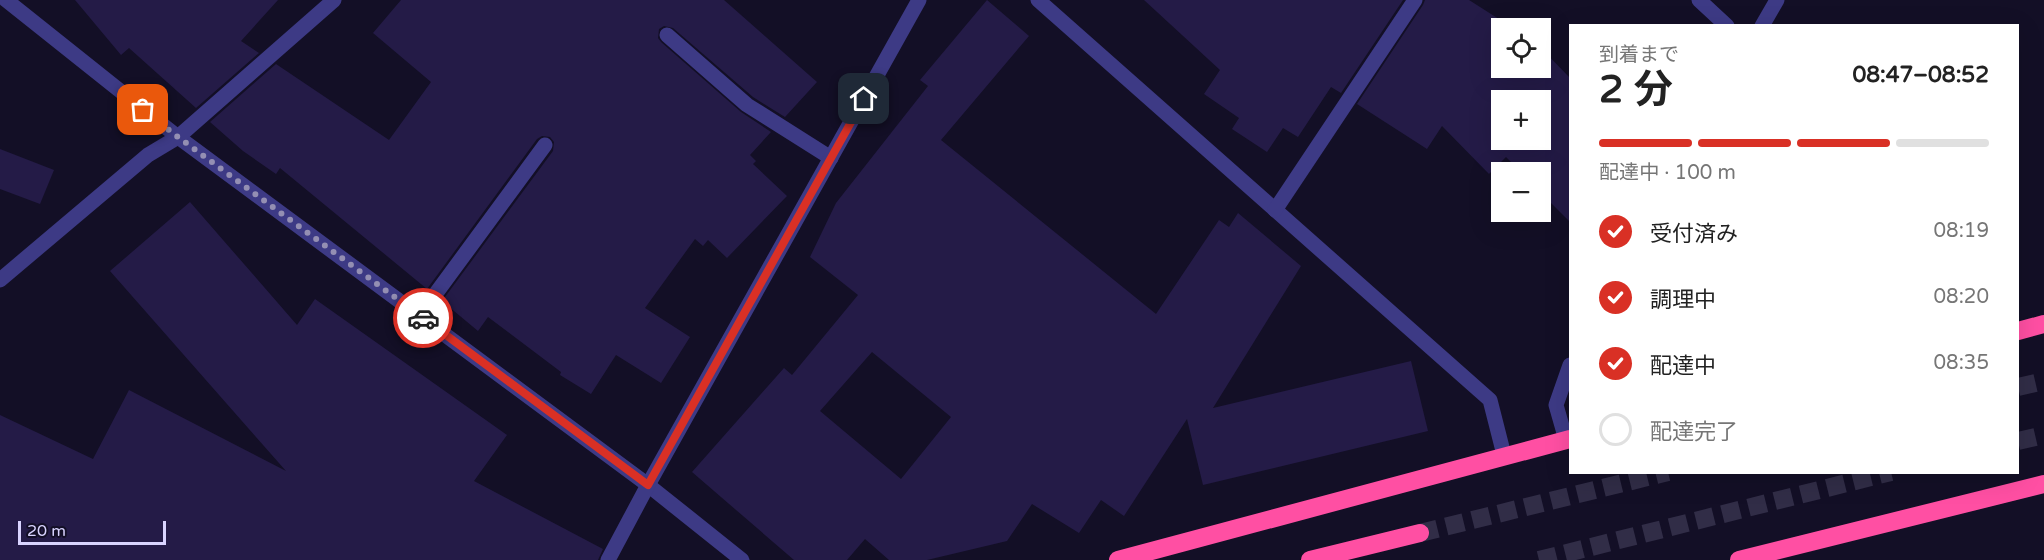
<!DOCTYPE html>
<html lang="ja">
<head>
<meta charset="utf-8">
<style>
  :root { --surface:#fff; --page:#f6f6f6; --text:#222; --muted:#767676; --line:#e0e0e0; --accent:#d93025 }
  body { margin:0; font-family:"Varela Round","Noto Sans JP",sans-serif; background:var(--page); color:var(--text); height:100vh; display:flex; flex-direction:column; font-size:22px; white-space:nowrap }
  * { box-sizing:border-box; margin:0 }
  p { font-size:20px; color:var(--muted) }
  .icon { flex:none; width:33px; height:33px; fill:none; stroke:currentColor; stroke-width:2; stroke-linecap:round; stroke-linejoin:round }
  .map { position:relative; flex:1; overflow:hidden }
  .details { position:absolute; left:1569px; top:24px; width:450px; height:450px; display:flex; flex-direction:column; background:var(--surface); border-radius:0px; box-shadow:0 6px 24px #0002 }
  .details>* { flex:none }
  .fabs { position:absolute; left:1491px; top:18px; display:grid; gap:12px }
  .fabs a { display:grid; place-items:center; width:60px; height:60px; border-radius:0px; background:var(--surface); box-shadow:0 6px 24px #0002; font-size:30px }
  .scale { position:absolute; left:18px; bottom:15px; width:148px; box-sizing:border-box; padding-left:6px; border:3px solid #d9d4ff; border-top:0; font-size:16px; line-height:21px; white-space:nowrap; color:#d9d4ff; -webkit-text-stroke:4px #130f26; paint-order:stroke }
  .pin { position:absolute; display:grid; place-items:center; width:51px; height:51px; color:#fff; margin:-26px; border-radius:12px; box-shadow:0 3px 9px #0006 }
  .courier { position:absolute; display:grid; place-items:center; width:60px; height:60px; margin:-30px; border:4px solid #d93025; border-radius:50%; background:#fff; color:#222; box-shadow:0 2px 8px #0007 }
  .head em { font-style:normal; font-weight:700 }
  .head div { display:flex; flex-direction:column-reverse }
  .head { display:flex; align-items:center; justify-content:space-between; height:102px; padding:0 30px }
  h1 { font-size:39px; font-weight:700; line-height:45px }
  .bar { display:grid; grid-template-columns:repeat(4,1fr); gap:9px 6px; align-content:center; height:72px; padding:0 30px }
  .bar i { height:8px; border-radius:4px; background:var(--line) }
  .bar .current { background:var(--accent) }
  .bar p { grid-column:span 4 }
  ol { padding:0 30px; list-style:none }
  li { display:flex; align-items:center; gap:18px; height:66px }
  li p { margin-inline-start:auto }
  li .icon { padding:6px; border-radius:50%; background:var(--accent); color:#fff; stroke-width:4 }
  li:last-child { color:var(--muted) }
  li i { width:33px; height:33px; border:3px solid var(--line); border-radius:50% }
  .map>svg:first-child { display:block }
</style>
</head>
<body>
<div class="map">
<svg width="2044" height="560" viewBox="0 0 2044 560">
  <rect width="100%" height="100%" fill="#130f26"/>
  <g fill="#241b47" fill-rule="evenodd">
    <path d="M 75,0 L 278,0 L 241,41 L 259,53 L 196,108 L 129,48 L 121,55 Z"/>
    <path d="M 401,0 L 724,0 L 817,82 L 785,117 L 753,97 L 673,28 L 664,26 L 659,29 L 658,38 L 661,42 L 741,112 L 771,132 L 750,155 L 756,161 L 753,164 L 787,196 L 727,258 L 708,240 L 703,246 L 695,239 L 645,308 L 690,337 L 661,383 L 616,355 L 591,394 L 560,375 L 561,372 L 488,317 L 478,331 L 442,301 L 553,151 L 554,142 L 550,137 L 542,136 L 537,139 L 427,289 L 280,168 L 276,174 L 243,151 L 210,122 L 276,64 L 389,140 L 431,82 L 373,33 Z"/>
    <path d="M 987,0 L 1029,36 L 941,140 L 1156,314 L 1219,220 L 1229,227 L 1238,213 L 1301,266 L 1213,408 L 1411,361 L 1428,431 L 1203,485 L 1187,419 L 1124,516 L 1101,500 L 1079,533 L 1032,504 L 1007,541 L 927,560 L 889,560 L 865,539 L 847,560 L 794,560 L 692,472 L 784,368 L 792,375 L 858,295 L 810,257 L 836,203 L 928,86 L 920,80 ZM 872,352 L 951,417 L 901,479 L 820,411 Z"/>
    <path d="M 1144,0 L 1403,0 L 1341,93 L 1331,87 L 1298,137 L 1283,128 L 1267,152 L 1232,129 L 1239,118 L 1204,94 L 1220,70 Z"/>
    <path d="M 1425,0 L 1469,0 L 1513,28 L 1502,28 L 1502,68 L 1540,68 L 1540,47 L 1570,78 L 1570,222 L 1540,192 L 1540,172 L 1521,172 L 1506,157 L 1489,174 L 1442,126 L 1427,149 L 1357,104 L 1423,5 ZM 1502,100 L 1540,100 L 1540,140 L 1502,140 Z"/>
    <path d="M 0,149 L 54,170 L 40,204 L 0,189 Z"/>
    <path d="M 190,202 L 297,325 L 315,299 L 507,435 L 474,481 L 603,549 L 598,560 L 0,560 L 0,415 L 93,459 L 129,390 L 286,471 L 110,271 Z"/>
  </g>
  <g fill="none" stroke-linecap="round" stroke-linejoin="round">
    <g stroke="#312d47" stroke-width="18" stroke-dasharray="18 9" stroke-linecap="butt">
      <path d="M 2018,387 L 2044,381"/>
      <path d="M 2018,441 L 2044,435"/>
      <path d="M 1420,533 L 1668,472"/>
      <path d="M 1539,560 L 1891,472"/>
    </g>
    <g stroke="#3d3a85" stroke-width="15">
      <path d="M 6,0 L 178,137 L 648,485 L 742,560"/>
      <path d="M 1038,0 L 1490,400 L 1504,455"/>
      <path d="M 1699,0 L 1727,26"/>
      <path d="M 1762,26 L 1777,0"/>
      <path d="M 667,35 L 747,105 L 831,158"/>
      <path d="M 1275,210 L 1415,0"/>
      <path d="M 0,280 L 148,155 L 178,137 L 334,0"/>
      <path d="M 420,315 L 545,145"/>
      <path d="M 1566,440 L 1556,405 L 1570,365"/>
      <path d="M 608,560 L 648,485 L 919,0"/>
    </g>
    <g stroke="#ff4fa3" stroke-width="18">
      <path d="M 2018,331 L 2044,324"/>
      <path d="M 1118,560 L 1570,439"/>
      <path d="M 1310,560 L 1420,533"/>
      <path d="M 1739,560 L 2044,484"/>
    </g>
  </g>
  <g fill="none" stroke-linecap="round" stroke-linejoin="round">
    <path stroke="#948fb3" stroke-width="6" stroke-dasharray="0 10.8" d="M 143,110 L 178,137 L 423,318"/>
    <path stroke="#d93025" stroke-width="8" d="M 423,318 L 648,485 L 864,99"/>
  </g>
</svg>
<div class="fabs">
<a><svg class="icon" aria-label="locate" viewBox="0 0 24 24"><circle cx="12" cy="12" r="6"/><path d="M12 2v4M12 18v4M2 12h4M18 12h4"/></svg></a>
<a>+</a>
<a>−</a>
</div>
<div class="scale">20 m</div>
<div class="pin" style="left:143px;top:110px;background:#ea580c"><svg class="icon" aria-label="bag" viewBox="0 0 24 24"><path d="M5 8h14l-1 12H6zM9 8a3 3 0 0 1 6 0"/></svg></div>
<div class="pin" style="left:864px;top:99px;background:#1f2937"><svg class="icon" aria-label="home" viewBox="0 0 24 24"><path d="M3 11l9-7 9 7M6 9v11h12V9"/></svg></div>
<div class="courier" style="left:423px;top:318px"><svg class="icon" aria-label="car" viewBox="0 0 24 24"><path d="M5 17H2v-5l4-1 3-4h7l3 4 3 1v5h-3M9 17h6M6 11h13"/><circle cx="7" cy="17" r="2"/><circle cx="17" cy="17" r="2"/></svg></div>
<section class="details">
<div class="head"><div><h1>2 分</h1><p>到着まで</p></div><em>08:47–08:52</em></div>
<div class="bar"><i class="current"></i><i class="current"></i><i class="current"></i><i></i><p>配達中 · 100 m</p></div>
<ol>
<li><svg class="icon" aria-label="check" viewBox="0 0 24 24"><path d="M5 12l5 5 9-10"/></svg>受付済み<p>08:19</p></li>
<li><svg class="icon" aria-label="check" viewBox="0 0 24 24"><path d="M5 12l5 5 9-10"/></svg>調理中<p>08:20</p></li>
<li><svg class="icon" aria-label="check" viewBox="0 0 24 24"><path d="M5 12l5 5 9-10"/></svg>配達中<p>08:35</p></li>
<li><i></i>配達完了</li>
</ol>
</section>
</div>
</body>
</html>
